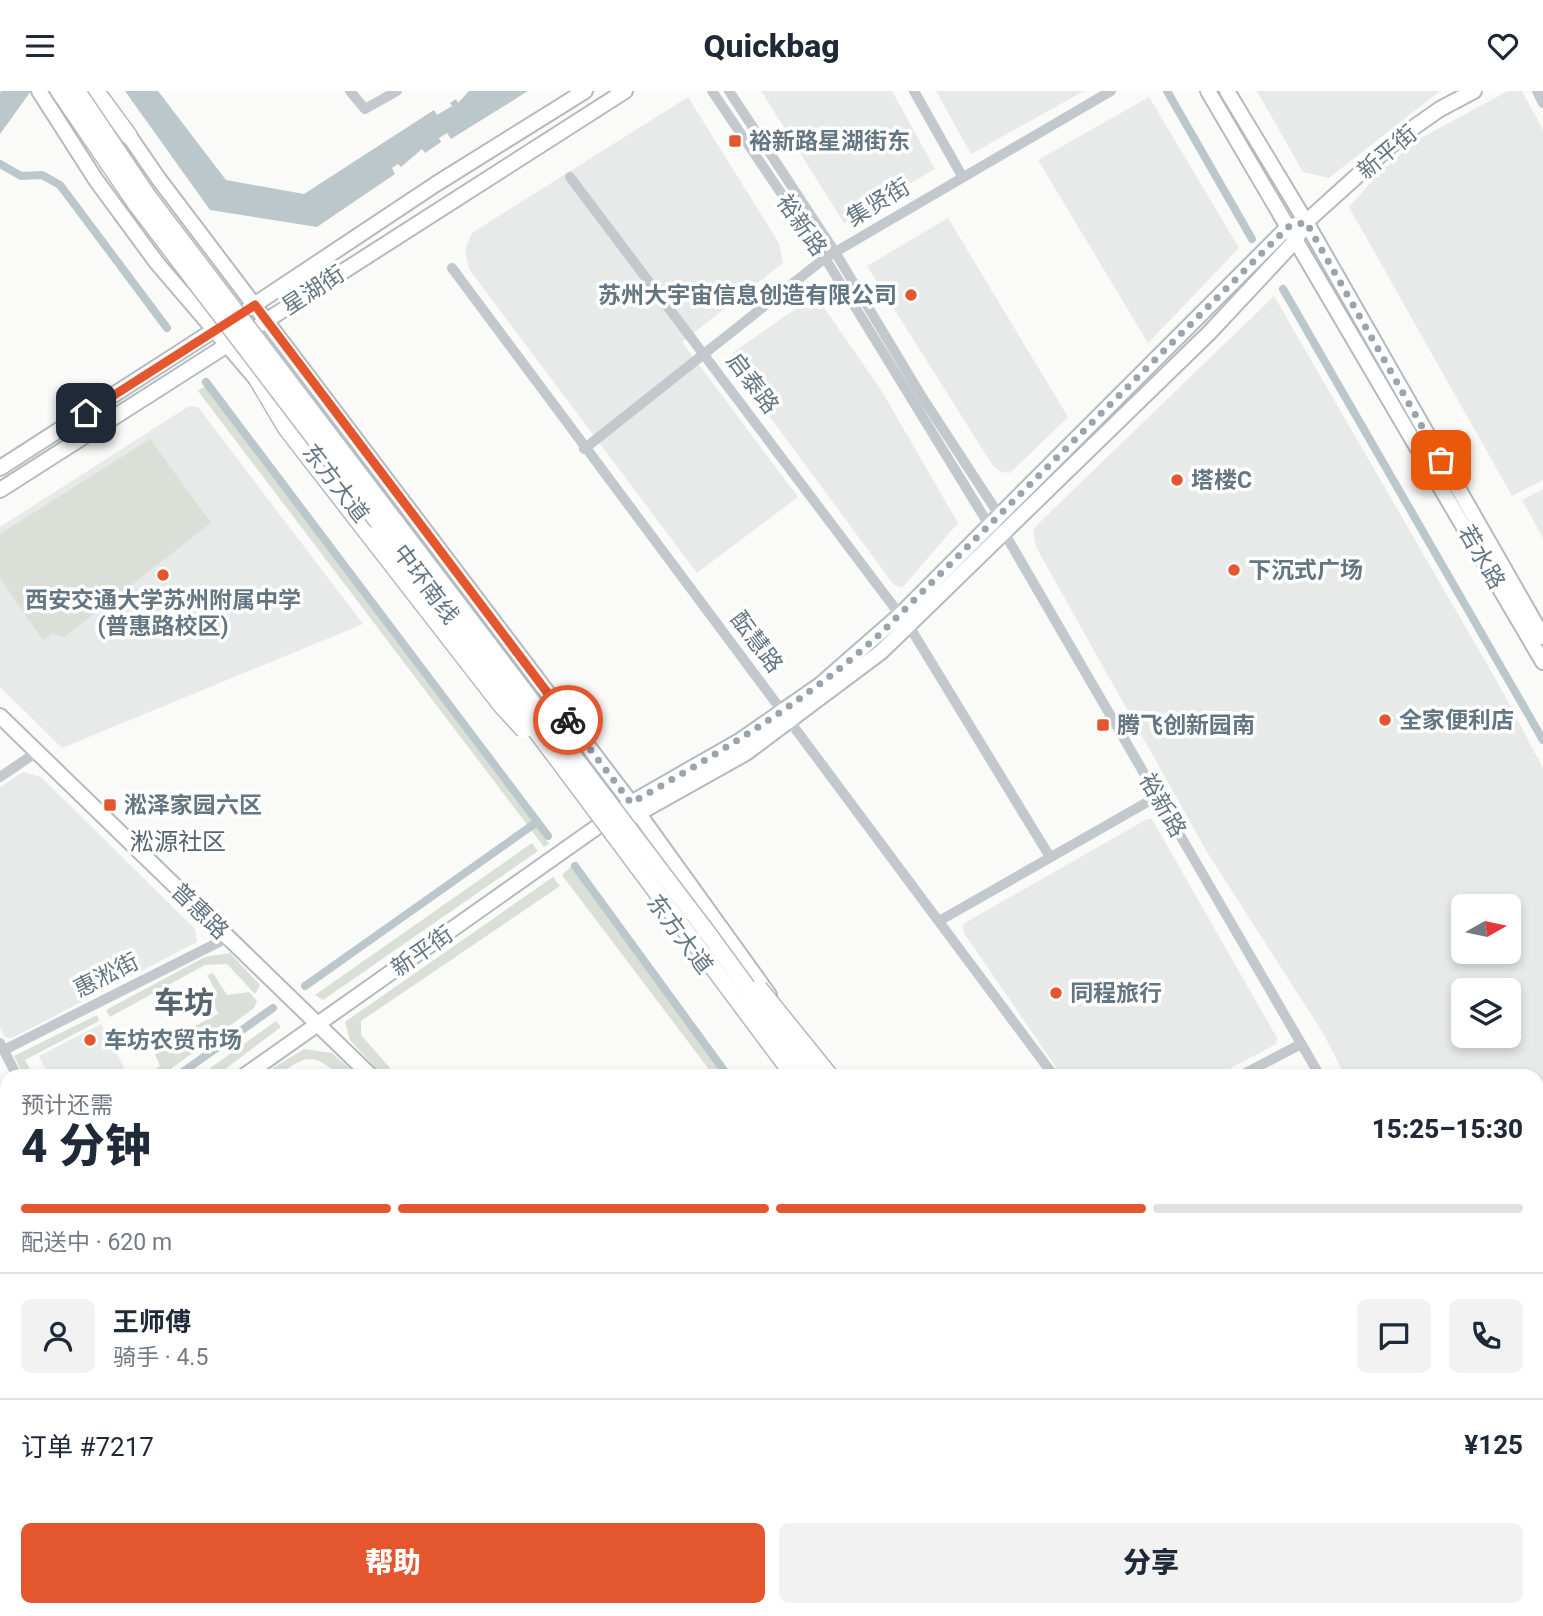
<!DOCTYPE html>
<html lang="zh">
<head>
<meta charset="utf-8">
<style>
  :root { --surface:#fff; --page:#f2f2f3; --text:#1f2937; --muted:#747a83; --line:#e0e1e3; --accent:#e4572e }
  body { margin:0; font-family:Roboto,"Noto Sans SC",sans-serif; background:var(--page); color:var(--text); height:100vh; display:flex; flex-direction:column; font-size:26px; white-space:nowrap }
  * { box-sizing:border-box; margin:0 }
  p { font-size:23px; color:var(--muted) }
  .icon { flex:none; width:38px; height:38px; fill:none; stroke:currentColor; stroke-width:2; stroke-linecap:round; stroke-linejoin:round }
  .map { position:relative; flex:1; overflow:hidden }
  .details { position:absolute; left:0px; top:978px; width:1544px; height:548px; display:flex; flex-direction:column; background:var(--surface); border-radius:21px 21px 0 0; box-shadow:0 4px 10px #0003 }
  .details>* { flex:none }
  .needle { width:46px; rotate:81deg }
  .tools { position:absolute; left:1451px; top:803px; display:grid; gap:14px }
  .tools a { display:grid; place-items:center; width:70px; height:70px; border-radius:10px; background:var(--surface); box-shadow:0 4px 10px #0003; font-size:35px }
  .pin { position:absolute; display:grid; place-items:center; width:60px; height:60px; color:#fff; margin:-30px; border-radius:14px; box-shadow:0 4px 10px #0006 }
  .courier { position:absolute; display:grid; place-items:center; width:70px; height:70px; margin:-35px; border:5px solid #e4572e; border-radius:50%; background:#fff; color:#222; box-shadow:0 2px 9px #0007 }
  .overview em { font-style:normal; font-weight:800 }
  .overview div { display:flex; flex-direction:column-reverse }
  .overview { display:flex; align-items:center; justify-content:space-between; height:119px; padding:0 21px }
  h1 { font-size:46px; font-weight:800; line-height:52px }
  .bar { display:grid; grid-template-columns:repeat(4,1fr); gap:10px 7px; align-content:center; height:84px; padding:0 21px }
  .bar i { height:9px; border-radius:5px; background:var(--line) }
  .bar .on { background:var(--accent) }
  .bar p { grid-column:span 4 }
  .line { display:flex; align-items:center; gap:18px; padding:0 21px; border-top:2px solid var(--line) }
  .line div { flex:1 }
  .round { display:grid; place-items:center; flex:none; width:74px; height:74px; border-radius:10px; background:var(--page) }
  .primary-button { display:flex; gap:14px; margin-top:auto; padding:14px 21px }
  .primary-button a { flex:1; height:80px; border-radius:10px; background:var(--accent); color:#fff; font-size:28px; font-weight:800; line-height:80px; text-align:center }
  .primary-button a+a { background:var(--page); color:var(--text) }
  header { display:flex; justify-content:space-between; align-items:center; height:91px; padding:0 21px; background:var(--surface); font-size:32px; font-weight:800 }
  .map>svg:first-child { display:block }
</style>
</head>
<body>
<header><svg class="icon" aria-label="menu" viewBox="0 0 24 24"><path d="M4 6h16M4 12h16M4 18h16"/></svg>Quickbag<svg class="icon" aria-label="heart" viewBox="0 0 24 24"><path d="M12 20l-8-8c-3-5 5-10 8-4 3-6 11-1 8 4z"/></svg></header>
<div class="map">
<svg width="1543" height="1525" viewBox="0 0 1543 1525">
  <rect width="100%" height="100%" fill="#fafaf8"/>
  <g fill="#e8e9e9" fill-rule="evenodd">
    <path d="M 761,0 L 892,0 L 935,78 L 844,132 Z"/>
    <path d="M 936,0 L 1084,0 L 971,63 Z"/>
    <path d="M 1257,0 L 1440,0 L 1329,87 L 1303,81 Z"/>
    <path d="M 1508,0 L 1522,0 L 1543,39 L 1543,389 L 1512,405 L 1349,116 L 1380,81 L 1419,48 Z"/>
    <path d="M 688,6 L 779,152 L 783,172 L 682,251 L 798,406 L 697,482 L 469,178 L 465,159 L 472,142 Z"/>
    <path d="M 1149,6 L 1239,157 L 1148,252 L 1038,69 Z"/>
    <path d="M 948,127 L 1068,326 L 1010,382 L 1002,381 L 993,375 L 867,175 Z"/>
    <path d="M 1274,205 L 1499,594 L 1543,677 L 1543,1031 L 1537,1035 L 1536,985 L 1345,985 L 1323,942 L 1207,761 L 1036,456 L 1033,439 L 1039,432 ZM 1463,816 L 1508,816 L 1508,861 L 1463,861 ZM 1463,900 L 1508,900 L 1508,945 L 1463,945 Z"/>
    <path d="M 818,208 L 881,299 L 958,432 L 902,497 L 894,494 L 733,276 L 732,264 L 735,260 L 807,210 Z"/>
    <path d="M 189,315 L 198,316 L 363,533 L 62,657 L 0,596 L 0,436 Z"/>
    <path d="M 1543,398 L 1543,447 L 1522,409 Z"/>
    <path d="M 23,681 L 41,686 L 195,838 L 197,851 L 12,947 L 5,946 L 0,936 L 0,696 Z"/>
    <path d="M 1147,728 L 1152,728 L 1277,947 L 1276,953 L 1216,985 L 1062,985 L 964,842 L 963,833 Z"/>
    <path d="M 101,933 L 126,980 L 115,985 L 49,985 L 39,965 Z"/>
    <path d="M 479,1519 L 544,1519 L 545,1525 L 481,1525 Z"/>
  </g>
  <g fill="#dadfd7">
    <path d="M 205,295 L 549,753 L 544,756 L 198,300 Z"/>
    <path d="M 150,348 L 211,432 L 64,546 L 52,543 L 43,549 L 0,487 L 0,443 Z"/>
    <path d="M 532,752 L 538,760 L 323,909 L 315,904 Z"/>
    <path d="M 573,774 L 598,801 L 733,985 L 714,985 L 562,784 Z"/>
    <path d="M 553,786 L 560,795 L 361,930 L 361,944 L 397,985 L 383,985 L 350,949 L 345,931 Z"/>
    <path d="M 230,862 L 260,894 L 255,903 L 227,873 L 205,874 L 110,926 L 106,919 L 205,866 Z"/>
    <path d="M 213,882 L 227,904 L 249,901 L 257,910 L 254,917 L 161,985 L 145,985 L 160,975 L 152,957 L 218,923 L 211,906 L 217,902 L 207,884 Z"/>
    <path d="M 97,924 L 99,930 L 25,969 L 34,985 L 24,985 L 14,965 Z"/>
    <path d="M 276,930 L 281,936 L 216,985 L 199,985 Z"/>
    <path d="M 304,958 L 332,962 L 358,985 L 340,985 C 298,947 300,985 260,985 Z"/>
  </g>
  <g fill="#bbc7cb">
    <path d="M 1,0 L 31,0 L 0,43 L 0,2 Z"/>
    <path d="M 125,0 L 158,0 L 226,89 L 304,103 L 434,19 L 437,24 L 452,15 L 450,12 L 456,8 L 458,12 L 469,0 L 528,0 L 451,48 L 447,42 L 439,47 L 441,51 L 425,62 L 422,58 L 401,76 L 398,73 L 392,77 L 395,83 L 317,136 L 210,119 Z"/>
  </g>
  <g fill="none" stroke-linecap="round" stroke-linejoin="round">
    <g stroke="#bbc7cb" stroke-width="8">
      <path d="M 1167,0 L 1252,148"/>
      <path d="M 0,73 L 21,85 L 42,84 L 60,94 L 167,237"/>
      <path d="M 1283,198 L 1543,649"/>
      <path d="M 206,291 L 548,745"/>
      <path d="M 575,775 L 728,985"/>
      <path d="M 305,895 L 537,731"/>
      <path d="M 177,985 L 273,917"/>
      <path d="M 0,1080 L 7,1078"/>
      <path d="M 1093,1519 L 1096,1525"/>
      <path d="M 1539,1525 L 1543,1523"/>
    </g>
    <path stroke="#bbc7cb" stroke-width="14" d="M 297,1519 L 298,1525"/>
    <g stroke="#b5babe" stroke-width="18">
      <g id="major">
        <path d="M 39,0 L 96,89 L 157,172 L 264,297"/>
        <path d="M 1208,0 L 1543,571"/>
        <path d="M 1227,0 L 1306,131 L 1543,546"/>
        <path d="M 123,36 L 158,87 L 631,712 L 769,904"/>
        <path d="M 248,218 L 436,93 L 585,0"/>
        <path d="M 261,233 L 625,0"/>
        <path d="M 0,377 L 219,236"/>
        <path d="M 0,399 L 235,249"/>
        <path d="M 0,625 L 371,985"/>
        <path d="M 632,726 L 746,662 L 881,561 L 1210,241 L 1295,150 L 1306,131 L 1400,46 L 1440,18 L 1474,0"/>
        <path d="M 244,985 L 631,712 L 741,649 L 820,594 L 900,524 L 1288,136 L 1306,131"/>
        <path d="M 0,1121 L 7,1118"/>
        <path d="M 1536,1391 L 1543,1387"/>
        <path d="M 1536,1407 L 1543,1403"/>
        <path d="M 566,1519 L 567,1525"/>
        <path d="M 1139,1519 L 1143,1525"/>
        <path d="M 1177,1519 L 1181,1525"/>
        <path d="M 1277,1525 L 1288,1519"/>
        <path d="M 1309,1525 L 1321,1519"/>
      </g>
    </g>
    <g stroke="#b4b9bd" stroke-width="19">
      <g id="highway">
        <path d="M 96,0 L 129,45"/>
        <path d="M 257,288 L 286,337 L 369,444"/>
        <path d="M 1149,1519 L 1152,1525"/>
        <path d="M 1166,1519 L 1169,1525"/>
      </g>
    </g>
    <g stroke="#c3c8cc" stroke-width="10">
      <path d="M 350,0 L 365,18 L 397,0"/>
      <path d="M 712,0 L 825,167 L 989,434 L 1005,443 L 1320,985"/>
      <path d="M 729,0 L 835,161 L 922,306 L 999,424"/>
      <path d="M 914,0 L 962,85"/>
      <path d="M 1537,0 L 1543,12"/>
      <path d="M 570,86 L 900,524"/>
      <path d="M 452,177 L 1054,985"/>
      <path d="M 584,358 L 825,167 L 1111,0"/>
      <path d="M 909,535 L 1050,766"/>
      <path d="M 0,686 L 37,661"/>
      <path d="M 939,830 L 1158,705"/>
      <path d="M 0,952 L 17,985"/>
      <path d="M 4,959 L 227,847"/>
      <path d="M 1240,985 L 1301,953"/>
      <path d="M 1536,1049 L 1543,1046"/>
      <path d="M 0,1299 L 7,1291"/>
      <path d="M 1536,1302 L 1543,1310"/>
      <path d="M 0,1321 L 7,1319"/>
      <path d="M 0,1351 L 7,1363"/>
      <path d="M 94,1519 L 97,1525"/>
      <path d="M 225,1525 L 237,1519"/>
      <path d="M 821,1525 L 832,1519"/>
    </g>
    <use href="#major" stroke="#fff" stroke-width="14"/>
    <use href="#highway" stroke="#fff" stroke-width="16"/>
    <g stroke="#b4b9bd" stroke-width="19" stroke-linecap="butt">
      <g id="highway-bridge">
        <path d="M 59,0 L 136,113 L 490,578 L 794,985"/>
        <path d="M 77,0 L 147,104 L 707,841 L 812,985"/>
        <path d="M 369,444 L 501,614 L 524,639"/>
        <path d="M 759,897 L 830,985"/>
      </g>
    </g>
    <use href="#highway-bridge" stroke="#fff" stroke-width="16"/>
  </g>
  <g fill="none" stroke-linecap="round" stroke-linejoin="round">
    <path stroke="#99a4ac" stroke-width="7" stroke-dasharray="0 12.6" d="M 568,629 L 631,712 C 719,662 806,611 881,542 L 1288,136 L 1306,131 L 1441,369"/>
    <path stroke="#e4572e" stroke-width="9" d="M 86,322 L 255,214 L 568,629"/>
  </g>
  <g fill="#e4572e" stroke="#fff" stroke-width="2.5">
    <rect x="728" y="43" width="14" height="14" rx="3.5"/>
    <circle cx="911" cy="204" r="7"/>
    <circle cx="1177" cy="389" r="7"/>
    <circle cx="1234" cy="479" r="7"/>
    <circle cx="163" cy="484" r="7"/>
    <circle cx="1385" cy="629" r="7"/>
    <rect x="1096" y="627" width="14" height="14" rx="3.5"/>
    <rect x="103" y="707" width="14" height="14" rx="3.5"/>
    <circle cx="1056" cy="902" r="7"/>
    <circle cx="90" cy="949" r="7"/>
  </g>
  <g text-anchor="middle" stroke-width="7" stroke-linejoin="round" paint-order="stroke">
    <g font-size="23" font-weight="bold" fill="#657683" stroke="#fff" text-anchor="start">
      <text x="749" y="58">裕新路星湖街东</text>
      <text x="897" y="212" text-anchor="end">苏州大宇宙信息创造有限公司</text>
      <text x="1191" y="397">塔楼C</text>
      <text x="1248" y="487">下沉式广场</text>
      <text x="163" y="517" text-anchor="middle">西安交通大学苏州附属中学<tspan x="163" dy="26">(普惠路校区)</tspan></text>
      <text x="1399" y="637">全家便利店</text>
      <text x="1117" y="642">腾飞创新园南</text>
      <text x="124" y="722">淞泽家园六区</text>
      <text x="1070" y="910">同程旅行</text>
      <text x="104" y="957">车坊农贸市场</text>
    </g>
    <g font-size="23" fill="#657683" stroke="#fff">
      <text transform="translate(1387 61) rotate(-40)" y="8">新平街</text>
      <text transform="translate(878 111) rotate(-31)" y="8">集贤街</text>
      <text transform="translate(802 134) rotate(55)" y="8">裕新路</text>
      <text transform="translate(313 199) rotate(-33)" y="8">星湖街</text>
      <text transform="translate(753 292) rotate(53)" y="8">启泰路</text>
      <text transform="translate(336 392) rotate(52)" y="8">东方大道</text>
      <text transform="translate(1482 466) rotate(60)" y="8">若水路</text>
      <text transform="translate(426 493) rotate(53)" y="8">中环南线</text>
      <text transform="translate(757 551) rotate(53)" y="8">酝慧路</text>
      <text transform="translate(1163 714) rotate(60)" y="8">裕新路</text>
      <text transform="translate(200 820) rotate(44)" y="8">普惠路</text>
      <text transform="translate(680 843) rotate(53)" y="8">东方大道</text>
      <text transform="translate(422 860) rotate(-35)" y="8">新平街</text>
      <text transform="translate(106 884) rotate(-27)" y="8">惠淞街</text>
    </g>
    <g font-size="24" fill="#57646e" stroke="#fff">
      <text x="178" y="759">淞源社区</text>
    </g>
    <g font-size="30" font-weight="bold" fill="#57646e" stroke="#fff">
      <text x="184" y="922">车坊</text>
    </g>
  </g>
</svg>
<div class="tools">
<a><svg class="needle" viewBox="-14 -14 28 28"><path d="M0-13l5 13h-10z" fill="#e53935"/><path d="M0 13l5-13h-10z" fill="#747a83"/></svg></a>
<a><svg class="icon" aria-label="layers" viewBox="0 0 24 24"><path d="M12 4l9 5-9 5-9-5zM3 14l9 5 9-5"/></svg></a>
</div>
<div class="pin" style="left:1441px;top:369px;background:#ea580c"><svg class="icon" aria-label="bag" viewBox="0 0 24 24"><path d="M5 8h14l-1 12H6zM9 8a3 3 0 0 1 6 0"/></svg></div>
<div class="pin" style="left:86px;top:322px;background:#1f2937"><svg class="icon" aria-label="home" viewBox="0 0 24 24"><path d="M3 11l9-7 9 7M6 9v11h12V9"/></svg></div>
<div class="courier" style="left:568px;top:629px"><svg class="icon" aria-label="bike" viewBox="0 0 24 24"><circle cx="6" cy="16" r="4"/><circle cx="18" cy="16" r="4"/><path d="M6 16l4-8h5l3 8M10 8l3 8H6M13 5h3"/></svg></div>
<section class="details">
<div class="overview"><div><h1>4 分钟</h1><p>预计还需</p></div><em>15:25–15:30</em></div>
<div class="bar"><i class="on"></i><i class="on"></i><i class="on"></i><i></i><p>配送中 · 620 m</p></div>
<div class="line" style="height:126px"><a class="round"><svg class="icon" aria-label="person" viewBox="0 0 24 24"><circle cx="12" cy="8" r="4"/><path d="M4 21q1-7 8-7t8 7"/></svg></a><div><b>王师傅</b><p>骑手 · 4.5</p></div><a class="round"><svg class="icon" aria-label="chat" viewBox="0 0 24 24"><path d="M4 5h16v11H9l-5 4z"/></svg></a><a class="round"><svg class="icon" aria-label="phone" viewBox="0 0 24 24"><path d="M5 4h4l2 5-3 2q2 4 5 5l2-3 5 2v4C11 20 4 13 5 4z"/></svg></a></div>
<div class="line" style="height:91px"><div>订单 #7217</div><b>¥125</b></div>
<div class="primary-button"><a>帮助</a><a>分享</a></div>
</section>
</div>
</body>
</html>
